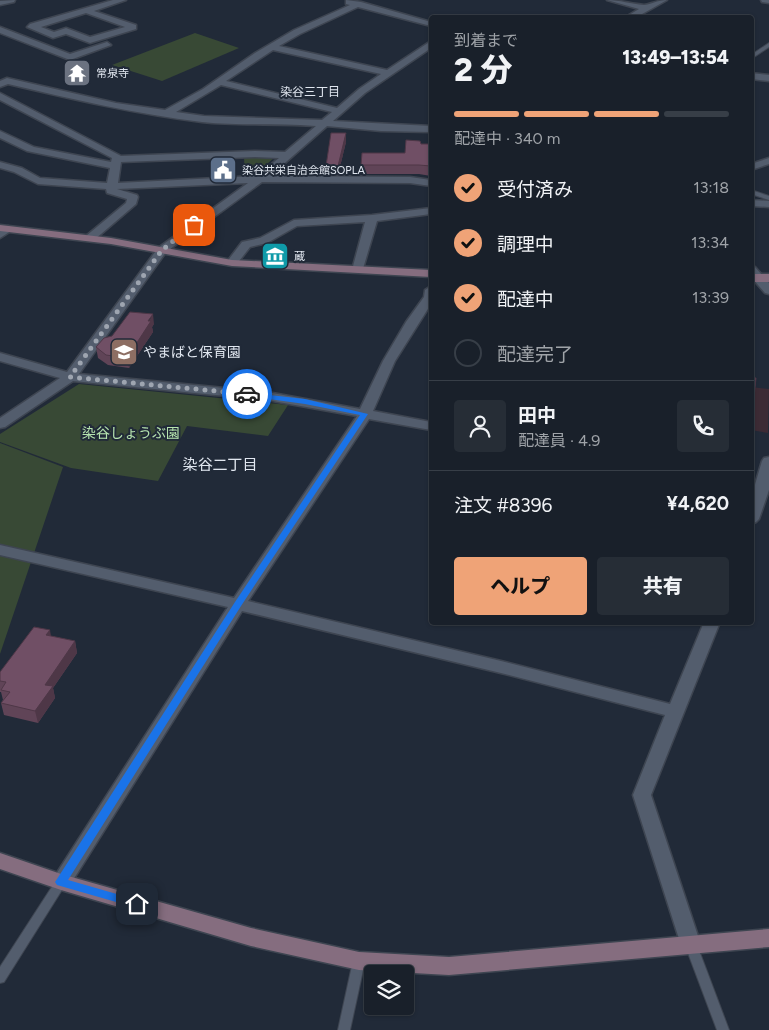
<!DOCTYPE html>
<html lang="ja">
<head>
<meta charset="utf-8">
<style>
  :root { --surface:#19202a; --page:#262d36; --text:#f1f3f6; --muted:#9fa3a8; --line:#373e47; --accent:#efa377 }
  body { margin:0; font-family:Figtree,"Noto Sans JP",sans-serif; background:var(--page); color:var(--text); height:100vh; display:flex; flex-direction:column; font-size:19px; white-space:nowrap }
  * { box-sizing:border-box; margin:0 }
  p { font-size:16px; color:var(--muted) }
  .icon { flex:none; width:28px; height:28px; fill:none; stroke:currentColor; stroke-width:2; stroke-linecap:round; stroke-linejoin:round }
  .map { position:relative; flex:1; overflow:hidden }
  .sheet { position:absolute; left:429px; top:15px; width:325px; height:610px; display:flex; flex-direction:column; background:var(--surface); border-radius:5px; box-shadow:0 1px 4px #0004,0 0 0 1px var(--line) }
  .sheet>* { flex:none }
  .controls { position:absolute; left:364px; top:965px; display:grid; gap:10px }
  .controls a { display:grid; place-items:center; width:50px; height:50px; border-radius:5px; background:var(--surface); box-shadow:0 1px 4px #0004,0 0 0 1px var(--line); font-size:25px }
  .pin { position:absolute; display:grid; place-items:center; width:42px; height:42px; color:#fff; margin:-21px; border-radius:10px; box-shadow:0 2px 8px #0006 }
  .courier { position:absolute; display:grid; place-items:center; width:50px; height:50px; margin:-25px; border:4px solid #1a73e8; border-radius:50%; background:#fff; color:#222; box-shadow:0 1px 6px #0007 }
  .summary em { font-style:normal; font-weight:800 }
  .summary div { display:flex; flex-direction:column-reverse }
  .summary { display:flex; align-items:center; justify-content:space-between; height:85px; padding:0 25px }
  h1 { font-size:32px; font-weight:800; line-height:38px }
  .bar { display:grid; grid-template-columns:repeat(4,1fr); gap:8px 5px; align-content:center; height:60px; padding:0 25px }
  .bar i { height:6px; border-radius:4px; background:var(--line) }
  .bar .current { background:var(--accent) }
  .bar p { grid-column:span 4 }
  .line { display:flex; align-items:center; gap:12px; padding:0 25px; border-top:1px solid var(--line) }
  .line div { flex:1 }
  .round { display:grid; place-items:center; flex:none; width:52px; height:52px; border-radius:5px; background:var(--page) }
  ol { padding:0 25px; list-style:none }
  li { display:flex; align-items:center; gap:15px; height:55px }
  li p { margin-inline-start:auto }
  li .icon { padding:5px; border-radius:50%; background:var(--accent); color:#111; stroke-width:4 }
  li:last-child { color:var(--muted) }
  li i { width:28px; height:28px; border:2px solid var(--line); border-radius:50% }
  .action { display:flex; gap:10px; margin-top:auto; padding:10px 25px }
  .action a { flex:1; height:58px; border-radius:5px; background:var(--accent); color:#111; font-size:20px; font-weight:800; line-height:58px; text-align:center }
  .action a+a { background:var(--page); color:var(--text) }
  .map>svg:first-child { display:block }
</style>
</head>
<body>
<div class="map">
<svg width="769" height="1030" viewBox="0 0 769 1030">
  <rect width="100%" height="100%" fill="#212a38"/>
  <path fill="#3c2b35" d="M 751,387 L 769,389 L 768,433 L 751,430 Z"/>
  <g fill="#384935">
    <path d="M 195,33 L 239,48 L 162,81 L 112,65 Z"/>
    <path d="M 275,157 L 252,177 L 245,177 L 244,158 Z"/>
    <path d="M 79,384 L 288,405 L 268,436 L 187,426 L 158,481 L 71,468 L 0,442 L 0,434 Z"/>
    <path d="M 0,443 L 63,467 L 0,654 Z"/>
  </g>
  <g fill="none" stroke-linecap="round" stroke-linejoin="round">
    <path stroke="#001315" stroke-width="3" d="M 0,1 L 4,0"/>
    <g stroke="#3e4551" stroke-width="2">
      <g id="lane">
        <path d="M 769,43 L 769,47 L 751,59 L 751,55 Z"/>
        <path d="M 751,190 L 769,196 L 769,200 L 751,194 Z"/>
        <path d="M 61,877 L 65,879 L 67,882 L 65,885 L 4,982 L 0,983 L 0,967 L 57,879 Z"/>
        <path d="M 691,940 L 695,941 L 697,945 L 729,1030 L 717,1030 L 685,945 L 687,941 Z"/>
        <path d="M 359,956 L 363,957 L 365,961 L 350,1030 L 338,1030 L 353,961 L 355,957 Z"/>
      </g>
    </g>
    <g stroke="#3e4551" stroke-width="3">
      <g id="street">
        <path d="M 15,0 L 14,2 L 0,5 L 0,1 Z"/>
        <path d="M 113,0 L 126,0 L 94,11 L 136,25 L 136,29 L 90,43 L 66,34 L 53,38 L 27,27 L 30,24 ZM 86,13 L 125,27 L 90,37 L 66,28 L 54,32 L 41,27 Z"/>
        <path d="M 346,0 L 361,2 L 431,22 L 431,26 L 358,7 L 300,34 L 279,46 L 387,70 L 431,41 L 431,48 L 365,93 L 333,121 L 431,126 L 431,132 L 381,131 L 327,126 L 270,176 L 410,177 L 431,180 L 431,186 L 410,183 L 262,182 L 166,252 L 79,374 L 267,392 L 360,409 L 383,361 L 406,322 L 424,297 L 425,290 L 431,286 L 431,304 L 395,361 L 373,411 L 431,422 L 431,430 L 369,419 L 248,601 L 501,661 L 670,704 L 704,622 L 720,622 L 651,795 L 701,945 L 698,951 L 691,954 L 684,951 L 681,945 L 633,795 L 665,715 L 501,673 L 242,611 L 68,888 L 61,890 L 54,888 L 51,882 L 228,607 L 0,555 L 0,545 L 234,598 L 357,416 L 267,400 L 73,381 L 5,427 L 0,428 L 0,418 L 60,378 L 0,361 L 0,353 L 67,372 L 158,248 L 248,183 L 117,189 L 137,195 L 138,197 L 136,204 L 94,240 L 86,240 L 84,238 L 86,236 L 126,203 L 127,199 L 107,193 L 106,189 L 38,184 L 14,172 L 0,168 L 0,162 L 22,168 L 40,178 L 107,183 L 110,168 L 27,151 L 0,138 L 0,131 L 34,147 L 111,162 L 112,158 L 0,100 L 0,93 L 121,156 L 255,151 L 285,152 L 316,126 C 278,123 239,126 202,122 C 136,114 72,99 8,84 L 0,87 L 0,81 L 7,78 L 116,103 L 165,110 L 203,89 L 255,53 L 294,30 L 350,5 L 346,4 ZM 273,50 L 381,74 L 359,89 L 337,108 L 226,81 ZM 221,85 L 332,112 L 322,120 L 204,116 L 176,112 ZM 255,157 L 279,158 L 257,176 L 118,183 L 121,162 Z"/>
        <path d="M 607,0 C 620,0 631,4 644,5 C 649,5 658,0 667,0 L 635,18 L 624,18 L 639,9 Z"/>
        <path d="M 761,0 L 769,0 L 769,3 L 762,2 Z"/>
        <path d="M 0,27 L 70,54 L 107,42 L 111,45 L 70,60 L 0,33 Z"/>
        <path d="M 751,73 L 769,75 L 769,81 L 751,79 Z"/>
        <path d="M 769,158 L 769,164 L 751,170 L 751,164 Z"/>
        <path d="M 751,200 L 769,201 L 769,207 L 751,206 Z"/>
        <path d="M 431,208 L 431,214 L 377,221 L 362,272 L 354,272 L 352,270 L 365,222 L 297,226 L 267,243 L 250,247 L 236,265 L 228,265 L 226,263 L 242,242 L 260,238 L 294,220 L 372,215 Z"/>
        <path d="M 8,226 L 14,229 L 0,238 L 0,230 Z"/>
        <path d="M 751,266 L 755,267 L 769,283 L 769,294 L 765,293 L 751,277 Z"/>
        <path d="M 769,457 L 769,490 L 759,519 L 756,522 L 751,524 L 751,498 L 762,461 L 764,458 Z"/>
      </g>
    </g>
    <g stroke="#3e4551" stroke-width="3">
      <g id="secondary">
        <path d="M 0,225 L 111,238 L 232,260 L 431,270 L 431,277 L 232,266 L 111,244 L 0,231 Z"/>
        <rect x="751" y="274" width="18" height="8"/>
        <path d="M 0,853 L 61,874 L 251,928 L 359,952 L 449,957 L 769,929 L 769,947 L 449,975 L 359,970 L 251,946 L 61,890 L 0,869 Z"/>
      </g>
    </g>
    <use href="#lane" fill="#535d6d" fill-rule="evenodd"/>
    <use href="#street" fill="#535d6d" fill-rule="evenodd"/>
    <use href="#secondary" fill="#856d7f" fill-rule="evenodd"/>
  </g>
  <g fill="#604457">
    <path d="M 346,142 L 338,175 L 326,175 L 326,166 Z"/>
    <path d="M 421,144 L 431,144 L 431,176 L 419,174 L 362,174 L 362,153 L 405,153 Z"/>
    <path d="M 154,324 L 152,327 L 153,332 L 129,368 L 108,365 L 98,358 L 96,347 Z"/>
    <path d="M 51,636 L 75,641 L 77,653 L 53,688 L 55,698 L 38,723 L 4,715 L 1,703 L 3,700 L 1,692 L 0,692 L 0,672 Z"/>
  </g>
  <g fill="#4e3747">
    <path d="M 346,133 L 346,142 L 338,175 L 338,166 Z"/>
    <path d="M 153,314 L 154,324 L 152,327 L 153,332 L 129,368 L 127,358 Z"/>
    <path d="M 50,630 L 52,642 L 46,635 Z"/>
    <path d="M 75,641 L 77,653 L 53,688 L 55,698 L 38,723 L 35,711 L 45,685 Z"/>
  </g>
  <g fill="#704f65" stroke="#4e3747">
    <path d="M 331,133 L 346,133 L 338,166 L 326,166 Z"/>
    <path d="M 406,140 L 420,141 L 421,144 L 431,144 L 431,166 L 419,165 L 361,165 L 362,153 L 405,153 Z"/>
    <path d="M 130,312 L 153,314 L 148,321 L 151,321 L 127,358 L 106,355 L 96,347 L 104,338 L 112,336 Z"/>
    <path d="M 751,377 L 756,378 L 752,417 L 751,417 Z"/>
    <path d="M 34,627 L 50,630 L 46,635 L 75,641 L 45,685 L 53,686 L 35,711 L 1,703 L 10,692 L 1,690 L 6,682 L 0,681 L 0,672 Z"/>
  </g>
  <path fill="#1a73e8" d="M 244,392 L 305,399 L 368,414 L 241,606 L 68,880 L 141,901 L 142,904 L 141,907 L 137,908 L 57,885 L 55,882 L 57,879 L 235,602 L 360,415 L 305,404 L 247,396 L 244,395 Z"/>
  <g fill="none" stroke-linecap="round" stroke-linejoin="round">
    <path stroke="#9ea5b0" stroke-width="5" stroke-dasharray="0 9" d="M 194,225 L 162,250 L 70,377 L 247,394"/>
  </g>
  <defs>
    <g id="temple-square" transform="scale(1.4375)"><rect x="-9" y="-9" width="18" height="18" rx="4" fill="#6b7280" stroke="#212a38"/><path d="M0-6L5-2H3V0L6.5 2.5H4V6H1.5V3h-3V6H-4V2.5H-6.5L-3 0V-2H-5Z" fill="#fff"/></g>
    <g id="civic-square" transform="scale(1.4375)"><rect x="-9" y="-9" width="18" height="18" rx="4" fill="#5c6f8a" stroke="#212a38"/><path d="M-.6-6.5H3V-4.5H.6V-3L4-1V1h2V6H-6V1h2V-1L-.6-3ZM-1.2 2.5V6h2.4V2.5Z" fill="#fff"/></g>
    <g id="museum-square" transform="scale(1.4375)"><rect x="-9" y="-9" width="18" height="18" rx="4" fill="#0f9aa8" stroke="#212a38"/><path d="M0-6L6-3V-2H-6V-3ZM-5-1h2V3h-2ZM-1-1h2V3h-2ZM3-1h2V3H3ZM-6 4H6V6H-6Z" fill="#fff"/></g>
    <g id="school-square" transform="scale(1.4375)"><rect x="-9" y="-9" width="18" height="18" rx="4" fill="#8d6e63" stroke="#212a38"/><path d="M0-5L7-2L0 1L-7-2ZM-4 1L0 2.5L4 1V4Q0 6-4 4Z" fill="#fff"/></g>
  </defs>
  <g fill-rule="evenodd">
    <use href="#temple-square" x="77" y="73"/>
    <use href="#civic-square" x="223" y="170"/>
    <use href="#museum-square" x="275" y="256"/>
    <use href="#school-square" x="124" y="352"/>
  </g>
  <g text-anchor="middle" stroke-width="4" stroke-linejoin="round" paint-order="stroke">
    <g font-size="11" fill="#e1e7f0" stroke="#212a38" text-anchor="start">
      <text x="96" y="77">常泉寺</text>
      <text x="242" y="174">染谷共栄自治会館SOPLA</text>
      <text x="294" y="260">蔵</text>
    </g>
    <g font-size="12" fill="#e1e7f0" stroke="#212a38">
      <text x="310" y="96">染谷三丁目</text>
    </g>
    <g font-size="14" fill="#e1e7f0" stroke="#212a38" text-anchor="start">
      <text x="143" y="357">やまばと保育園</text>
    </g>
    <g font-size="14" fill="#b6e3ae" stroke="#212a38">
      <text x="131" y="438">染谷しょうぶ園</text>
    </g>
    <g font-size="15" fill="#e1e7f0" stroke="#212a38">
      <text x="220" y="470">染谷二丁目</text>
    </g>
  </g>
</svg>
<div class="controls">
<a><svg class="icon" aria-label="layers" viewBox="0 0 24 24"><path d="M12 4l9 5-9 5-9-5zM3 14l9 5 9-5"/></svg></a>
</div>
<div class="pin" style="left:194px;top:225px;background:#ea580c"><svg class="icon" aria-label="bag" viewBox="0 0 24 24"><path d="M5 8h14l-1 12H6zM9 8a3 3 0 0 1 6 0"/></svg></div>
<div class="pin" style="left:137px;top:904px;background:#1f2937"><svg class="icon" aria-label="home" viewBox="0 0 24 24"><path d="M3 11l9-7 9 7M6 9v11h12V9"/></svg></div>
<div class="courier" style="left:247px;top:394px"><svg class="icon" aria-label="car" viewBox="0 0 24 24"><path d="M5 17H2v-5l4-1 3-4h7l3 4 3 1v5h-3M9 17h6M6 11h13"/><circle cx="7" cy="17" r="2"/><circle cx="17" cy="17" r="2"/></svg></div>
<section class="sheet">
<div class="summary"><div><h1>2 分</h1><p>到着まで</p></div><em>13:49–13:54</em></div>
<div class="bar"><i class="current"></i><i class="current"></i><i class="current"></i><i></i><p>配達中 · 340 m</p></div>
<ol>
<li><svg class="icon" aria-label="check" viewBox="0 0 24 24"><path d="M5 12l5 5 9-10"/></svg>受付済み<p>13:18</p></li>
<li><svg class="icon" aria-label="check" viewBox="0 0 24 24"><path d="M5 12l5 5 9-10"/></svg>調理中<p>13:34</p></li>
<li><svg class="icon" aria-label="check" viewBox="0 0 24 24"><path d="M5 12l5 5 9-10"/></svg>配達中<p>13:39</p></li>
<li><i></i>配達完了</li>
</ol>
<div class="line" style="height:90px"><a class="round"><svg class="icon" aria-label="person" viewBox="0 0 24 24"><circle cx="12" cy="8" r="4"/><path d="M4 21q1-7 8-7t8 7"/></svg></a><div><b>田中</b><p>配達員 · 4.9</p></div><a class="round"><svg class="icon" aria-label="phone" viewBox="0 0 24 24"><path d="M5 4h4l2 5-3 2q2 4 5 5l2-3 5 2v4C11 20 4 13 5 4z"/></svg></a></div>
<div class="line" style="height:65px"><div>注文 #8396</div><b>¥4,620</b></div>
<div class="action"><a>ヘルプ</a><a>共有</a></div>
</section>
</div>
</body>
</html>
